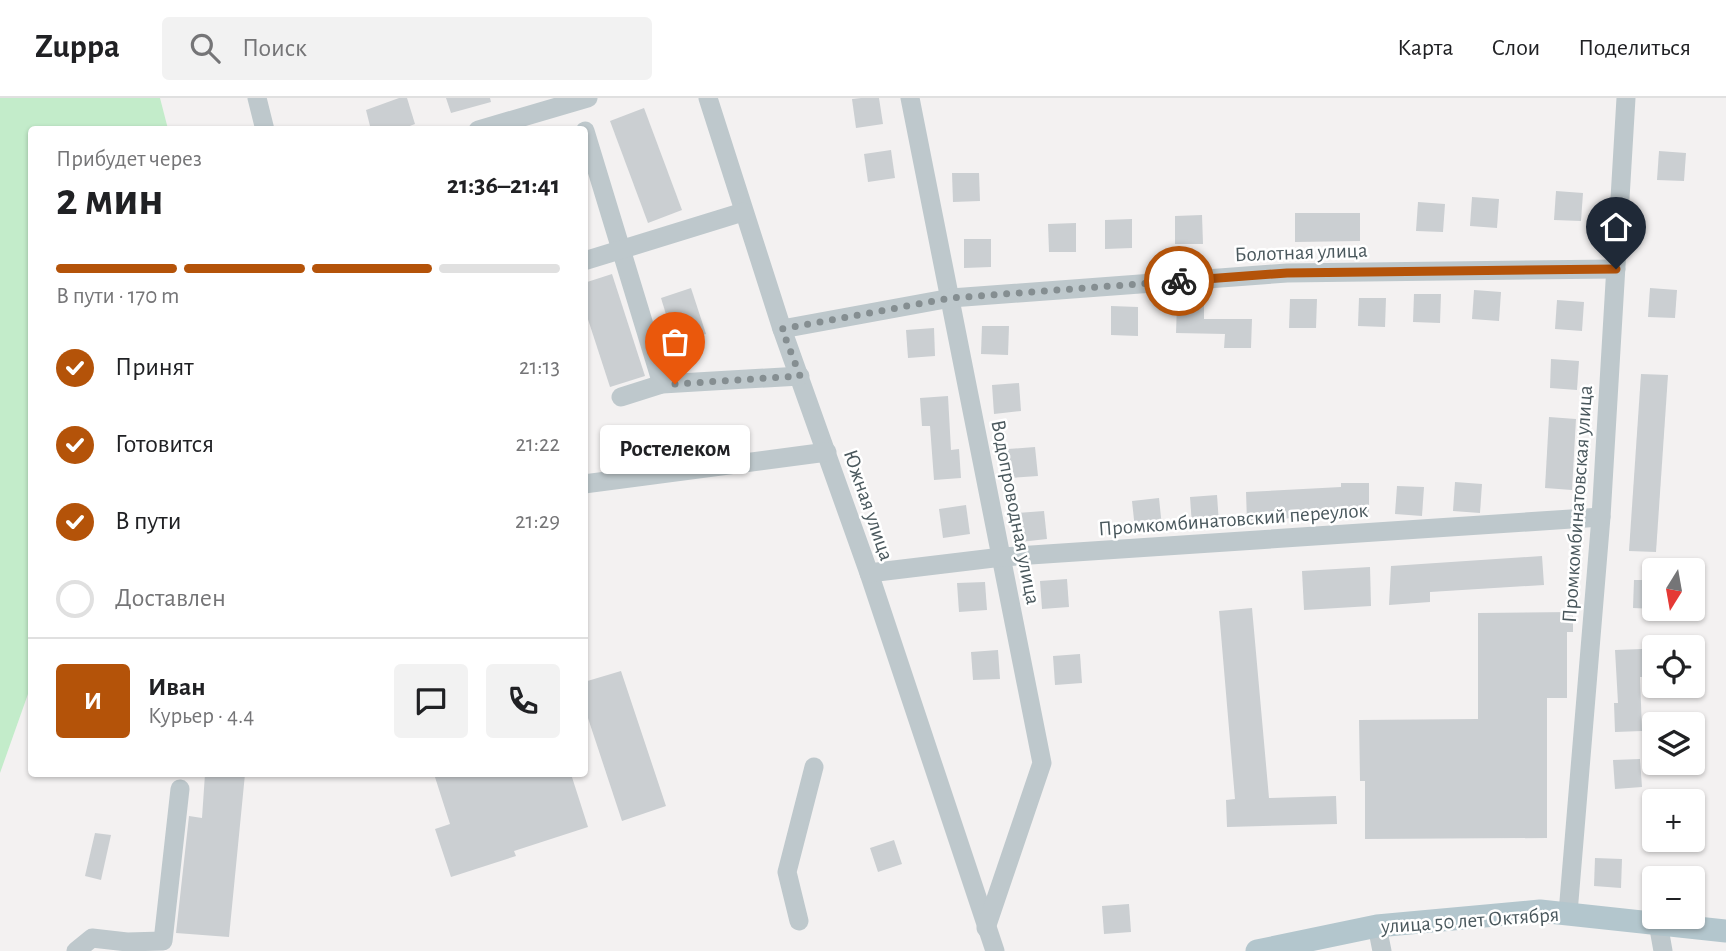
<!DOCTYPE html>
<html lang="ru">
<head>
<meta charset="utf-8">
<style>
  :root { --surface:#fff; --page:#f2f2f2; --text:#202124; --muted:#757577; --line:#e0e0e0; --accent:#b45309 }
  body { margin:0; font-family:"Alegreya Sans",sans-serif; background:var(--page); color:var(--text); height:100vh; display:flex; flex-direction:column; font-size:26px; white-space:nowrap }
  * { box-sizing:border-box; margin:0 }
  p { font-size:23px; color:var(--muted) }
  .icon { flex:none; width:38px; height:38px; fill:none; stroke:currentColor; stroke-width:2; stroke-linecap:round; stroke-linejoin:round }
  .map { position:relative; flex:1; overflow:hidden }
  .details { position:absolute; left:28px; top:28px; width:560px; height:651px; display:flex; flex-direction:column; background:var(--surface); border-radius:7px; box-shadow:0 2px 5px #0004 }
  .details>* { flex:none }
  .needle { width:46px; rotate:191deg }
  .controls { position:absolute; left:1642px; top:460px; display:grid; gap:14px }
  .controls a { display:grid; place-items:center; width:63px; height:63px; border-radius:7px; background:var(--surface); box-shadow:0 2px 5px #0004; font-size:35px }
  .pin { position:absolute; display:grid; place-items:center; width:60px; height:60px; color:#fff; margin:-72px -30px; border-radius:50% 50% 50% 0; rotate:-45deg; box-shadow:0 0 7px #0007 }
  .pin .icon { rotate:45deg }
  .courier { position:absolute; display:grid; place-items:center; width:70px; height:70px; margin:-35px; border:5px solid #b45309; border-radius:50%; background:#fff; color:#222; box-shadow:0 2px 9px #0007 }
  .bubble { position:absolute; height:49px; border-radius:7px; background:var(--surface); box-shadow:0 2px 5px #0004; font-size:23px; font-weight:600; line-height:49px; text-align:center }
  .headline em { font-style:normal; font-weight:600 }
  .headline div { display:flex; flex-direction:column-reverse }
  .headline { display:flex; align-items:center; justify-content:space-between; height:119px; padding:0 28px }
  h1 { font-size:46px; font-weight:600; line-height:52px }
  .bar { display:grid; grid-template-columns:repeat(4,1fr); gap:10px 7px; align-content:center; height:84px; padding:0 28px }
  .bar i { height:9px; border-radius:5px; background:var(--line) }
  .bar .selected { background:var(--accent) }
  .bar p { grid-column:span 4 }
  .line { display:flex; align-items:center; gap:18px; padding:0 28px; border-top:2px solid var(--line) }
  .line div { flex:1 }
  .round { display:grid; place-items:center; flex:none; width:74px; height:74px; border-radius:7px; background:var(--page) }
  ol { padding:0 28px; list-style:none }
  li { display:flex; align-items:center; gap:21px; height:77px }
  li p { margin-inline-start:auto }
  li .icon { padding:7px; border-radius:50%; background:var(--accent); color:#fff; stroke-width:4 }
  li:last-child { color:var(--muted) }
  li i { width:38px; height:38px; border:4px solid var(--line); border-radius:50% }
  header { display:flex; align-items:center; gap:42px; box-sizing:border-box; height:98px; padding:0 35px; background:var(--surface); border-bottom:2px solid var(--line) }
  header strong { font-size:33px }
  nav { display:flex; gap:38px; margin-inline-start:auto; font-size:24px }
  .search { width:490px; height:63px; background:var(--page); display:flex; align-items:center; gap:18px; box-sizing:border-box; padding:0 24px; border-radius:7px; color:var(--muted); font-size:26px }
  .map>svg:first-child { display:block }
</style>
</head>
<body>
<header>
<strong>Zuppa</strong>
<div class="search"><svg class="icon" aria-label="search" viewBox="0 0 24 24"><circle cx="10" cy="10" r="6"/><path d="M15 15l6 6"/></svg>Поиск</div>
<nav><a>Карта</a><a>Слои</a><a>Поделиться</a></nav>
</header>
<div class="map">
<svg width="1726" height="853" viewBox="0 0 1726 853">
  <rect width="100%" height="100%" fill="#f3f1f1"/>
  <path fill="#c3ecca" d="M 0,0 L 160,0 L 168,31 L 32,32 L 31,595 L 28,596 L 0,675 Z"/>
  <g fill="#cbcfd2">
    <path d="M 399,0 L 407,0 L 415,26 L 399,32 L 371,32 L 366,12 Z"/>
    <path d="M 446,0 L 490,0 L 491,4 L 451,15 Z"/>
    <path d="M 861,0 L 879,0 L 883,26 L 856,30 L 852,1 Z"/>
    <path d="M 644,10 L 682,112 L 648,125 L 610,23 Z"/>
    <path d="M 891,52 L 895,80 L 868,84 L 864,56 Z"/>
    <path d="M 1659,53 L 1686,55 L 1684,83 L 1657,82 Z"/>
    <path d="M 952,75 L 979,75 L 980,103 L 953,104 Z"/>
    <path d="M 1556,93 L 1583,95 L 1581,123 L 1554,122 Z"/>
    <path d="M 1472,99 L 1499,101 L 1497,130 L 1470,128 Z"/>
    <path d="M 1418,104 L 1445,106 L 1443,134 L 1416,133 Z"/>
    <path d="M 1295,115 L 1360,115 L 1360,143 L 1295,144 Z"/>
    <path d="M 1202,117 L 1203,146 L 1175,146 L 1175,118 Z"/>
    <path d="M 1132,121 L 1132,150 L 1105,151 L 1105,122 Z"/>
    <path d="M 1076,125 L 1076,154 L 1049,154 L 1048,126 Z"/>
    <path d="M 964,141 L 991,141 L 991,169 L 964,170 Z"/>
    <path d="M 612,176 L 645,278 L 610,289 L 584,209 L 584,185 Z"/>
    <path d="M 691,190 L 706,236 L 675,246 L 661,200 Z"/>
    <path d="M 1650,190 L 1677,192 L 1675,220 L 1648,219 Z"/>
    <path d="M 1474,192 L 1501,194 L 1499,223 L 1472,221 Z"/>
    <path d="M 1414,196 L 1441,196 L 1440,225 L 1413,224 Z"/>
    <path d="M 1359,200 L 1386,200 L 1385,229 L 1358,228 Z"/>
    <path d="M 1290,201 L 1317,201 L 1316,230 L 1289,230 Z"/>
    <path d="M 1557,202 L 1584,204 L 1582,233 L 1555,231 Z"/>
    <path d="M 1177,206 L 1204,207 L 1204,221 L 1252,221 L 1251,250 L 1224,250 L 1225,236 L 1176,235 Z"/>
    <path d="M 1111,208 L 1138,209 L 1138,238 L 1111,237 Z"/>
    <path d="M 982,228 L 1009,228 L 1008,257 L 981,256 Z"/>
    <path d="M 934,230 L 935,258 L 908,260 L 906,232 Z"/>
    <path d="M 1551,261 L 1579,263 L 1577,292 L 1550,290 Z"/>
    <path d="M 1641,276 L 1668,277 L 1656,454 L 1629,453 Z"/>
    <path d="M 1019,285 L 1021,313 L 994,316 L 992,287 Z"/>
    <path d="M 948,298 L 951,352 L 959,351 L 961,380 L 934,382 L 930,328 L 922,328 L 920,300 Z"/>
    <path d="M 1549,319 L 1576,321 L 1572,392 L 1545,390 Z"/>
    <path d="M 1035,349 L 1038,378 L 1010,380 L 1008,351 Z"/>
    <path d="M 1455,384 L 1482,386 L 1480,415 L 1453,413 Z"/>
    <path d="M 1341,385 L 1369,385 L 1369,414 L 1325,414 L 1325,418 L 1247,423 L 1246,394 L 1341,389 Z"/>
    <path d="M 1397,388 L 1424,389 L 1422,418 L 1395,416 Z"/>
    <path d="M 1217,397 L 1219,425 L 1192,427 L 1190,399 Z"/>
    <path d="M 1159,400 L 1162,429 L 1135,431 L 1132,403 Z"/>
    <path d="M 966,407 L 970,436 L 943,440 L 939,411 Z"/>
    <path d="M 1044,413 L 1047,441 L 1020,444 L 1017,415 Z"/>
    <path d="M 1542,458 L 1544,487 L 1430,494 L 1430,504 L 1389,507 L 1391,468 Z"/>
    <path d="M 1370,469 L 1371,508 L 1304,512 L 1302,473 Z"/>
    <path d="M 1067,481 L 1069,509 L 1042,511 L 1040,483 Z"/>
    <path d="M 1634,482 L 1654,482 L 1654,511 L 1633,510 Z"/>
    <path d="M 985,484 L 987,512 L 959,514 L 957,485 Z"/>
    <path d="M 1252,510 L 1269,700 L 1336,698 L 1337,726 L 1227,729 L 1226,702 L 1235,701 L 1219,513 Z"/>
    <path d="M 1573,514 L 1573,534 L 1567,534 L 1567,600 L 1547,600 L 1547,740 L 1365,741 L 1365,683 L 1360,683 L 1359,622 L 1478,621 L 1478,515 Z"/>
    <path d="M 1642,551 L 1644,579 L 1640,579 L 1642,633 L 1615,634 L 1614,605 L 1618,605 L 1615,552 Z"/>
    <path d="M 998,552 L 1000,581 L 973,582 L 971,554 Z"/>
    <path d="M 1080,556 L 1082,585 L 1055,587 L 1053,558 Z"/>
    <path d="M 621,573 L 666,708 L 622,723 L 584,608 L 584,584 Z"/>
    <path d="M 1640,661 L 1642,689 L 1615,691 L 1613,662 Z"/>
    <path d="M 205,676 L 245,676 L 229,839 L 176,835 L 189,718 L 202,720 Z"/>
    <path d="M 434,676 L 571,676 L 588,729 L 514,753 L 516,758 L 451,779 L 435,731 L 450,726 Z"/>
    <path d="M 95,735 L 111,737 L 101,782 L 85,778 Z"/>
    <path d="M 894,742 L 902,766 L 878,774 L 870,750 Z"/>
    <path d="M 1595,760 L 1622,761 L 1621,790 L 1594,788 Z"/>
    <path d="M 1129,806 L 1131,834 L 1104,836 L 1102,808 Z"/>
  </g>
  <g fill="none" stroke-linecap="round" stroke-linejoin="round">
    <g stroke="#bec8cc" stroke-width="19">
      <path d="M 257,0 L 265,32"/>
      <path d="M 708,0 L 782,231 L 869,475 L 995,853"/>
      <path d="M 910,0 L 1042,665 L 986,830"/>
      <path d="M 478,32 L 588,0"/>
      <path d="M 585,33 L 662,286"/>
      <path d="M 584,163 L 743,114"/>
      <path d="M 782,231 L 951,200 L 1287,175 L 1616,171"/>
      <path d="M 621,299 L 662,286 L 800,278"/>
      <path d="M 584,386 L 827,354"/>
      <path d="M 869,475 L 1002,459 L 1601,419"/>
      <path d="M 1568,815 L 1601,419 L 1626,0"/>
      <path d="M 799,823 L 787,774 L 814,669"/>
      <path d="M 1658,825 L 1663,853"/>
      <path d="M 1377,828 L 1382,853"/>
      <path d="M 76,853 L 92,840 L 127,844 L 163,843 L 180,691"/>
    </g>
    <path stroke="#b3c6cd" stroke-width="23" d="M 1257,853 L 1377,828 L 1540,813 L 1726,833"/>
  </g>
  <g fill="none" stroke-linecap="round" stroke-linejoin="round">
    <path stroke="#858e91" stroke-width="7" stroke-dasharray="0 12.6" d="M 675,286 L 800,278 L 782,231 L 951,200 L 1179,183"/>
    <path stroke="#b45309" stroke-width="9" d="M 1179,183 L 1287,175 L 1616,171"/>
  </g>
  <g text-anchor="middle" stroke-width="5" stroke-linejoin="round" paint-order="stroke">
    <g font-size="21" fill="#4a585d" stroke="#fff">
      <text transform="translate(1301 154) rotate(-2)" y="7">Болотная улица</text>
      <text transform="translate(1577 406) rotate(-86)" y="7">Промкомбинатовская улица</text>
      <text transform="translate(869 407) rotate(71)" y="7">Южная улица</text>
      <text transform="translate(1016 414) rotate(79)" y="7">Водопроводная улица</text>
      <text transform="translate(1233 421) rotate(-4)" y="7">Промкомбинатовский переулок</text>
      <text transform="translate(1470 822) rotate(-4)" y="7">улица 50 лет Октября</text>
    </g>
  </g>
</svg>
<div class="controls">
<a><svg class="needle" viewBox="-14 -14 28 28"><path d="M0-13l5 13h-10z" fill="#e53935"/><path d="M0 13l5-13h-10z" fill="#757577"/></svg></a>
<a><svg class="icon" aria-label="locate" viewBox="0 0 24 24"><circle cx="12" cy="12" r="6"/><path d="M12 2v4M12 18v4M2 12h4M18 12h4"/></svg></a>
<a><svg class="icon" aria-label="layers" viewBox="0 0 24 24"><path d="M12 4l9 5-9 5-9-5zM3 14l9 5 9-5"/></svg></a>
<a>+</a>
<a>−</a>
</div>
<div class="pin" style="left:675px;top:286px;background:#ea580c"><svg class="icon" aria-label="bag" viewBox="0 0 24 24"><path d="M5 8h14l-1 12H6zM9 8a3 3 0 0 1 6 0"/></svg></div>
<div class="pin" style="left:1616px;top:171px;background:#1f2937"><svg class="icon" aria-label="home" viewBox="0 0 24 24"><path d="M3 11l9-7 9 7M6 9v11h12V9"/></svg></div>
<div class="courier" style="left:1179px;top:183px"><svg class="icon" aria-label="bike" viewBox="0 0 24 24"><circle cx="6" cy="16" r="4"/><circle cx="18" cy="16" r="4"/><path d="M6 16l4-8h5l3 8M10 8l3 8H6M13 5h3"/></svg></div>
<div class="bubble" style="left:600px;top:327px;width:150px">Ростелеком</div>
<section class="details">
<div class="headline"><div><h1>2 мин</h1><p>Прибудет через</p></div><em>21:36–21:41</em></div>
<div class="bar"><i class="selected"></i><i class="selected"></i><i class="selected"></i><i></i><p>В пути · 170 m</p></div>
<ol>
<li><svg class="icon" aria-label="check" viewBox="0 0 24 24"><path d="M5 12l5 5 9-10"/></svg>Принят<p>21:13</p></li>
<li><svg class="icon" aria-label="check" viewBox="0 0 24 24"><path d="M5 12l5 5 9-10"/></svg>Готовится<p>21:22</p></li>
<li><svg class="icon" aria-label="check" viewBox="0 0 24 24"><path d="M5 12l5 5 9-10"/></svg>В пути<p>21:29</p></li>
<li><i></i>Доставлен</li>
</ol>
<div class="line" style="height:126px"><b class="round" style="background:var(--accent);color:#fff">И</b><div><b>Иван</b><p>Курьер · 4.4</p></div><a class="round"><svg class="icon" aria-label="chat" viewBox="0 0 24 24"><path d="M4 5h16v11H9l-5 4z"/></svg></a><a class="round"><svg class="icon" aria-label="phone" viewBox="0 0 24 24"><path d="M5 4h4l2 5-3 2q2 4 5 5l2-3 5 2v4C11 20 4 13 5 4z"/></svg></a></div>
</section>
</div>
</body>
</html>
